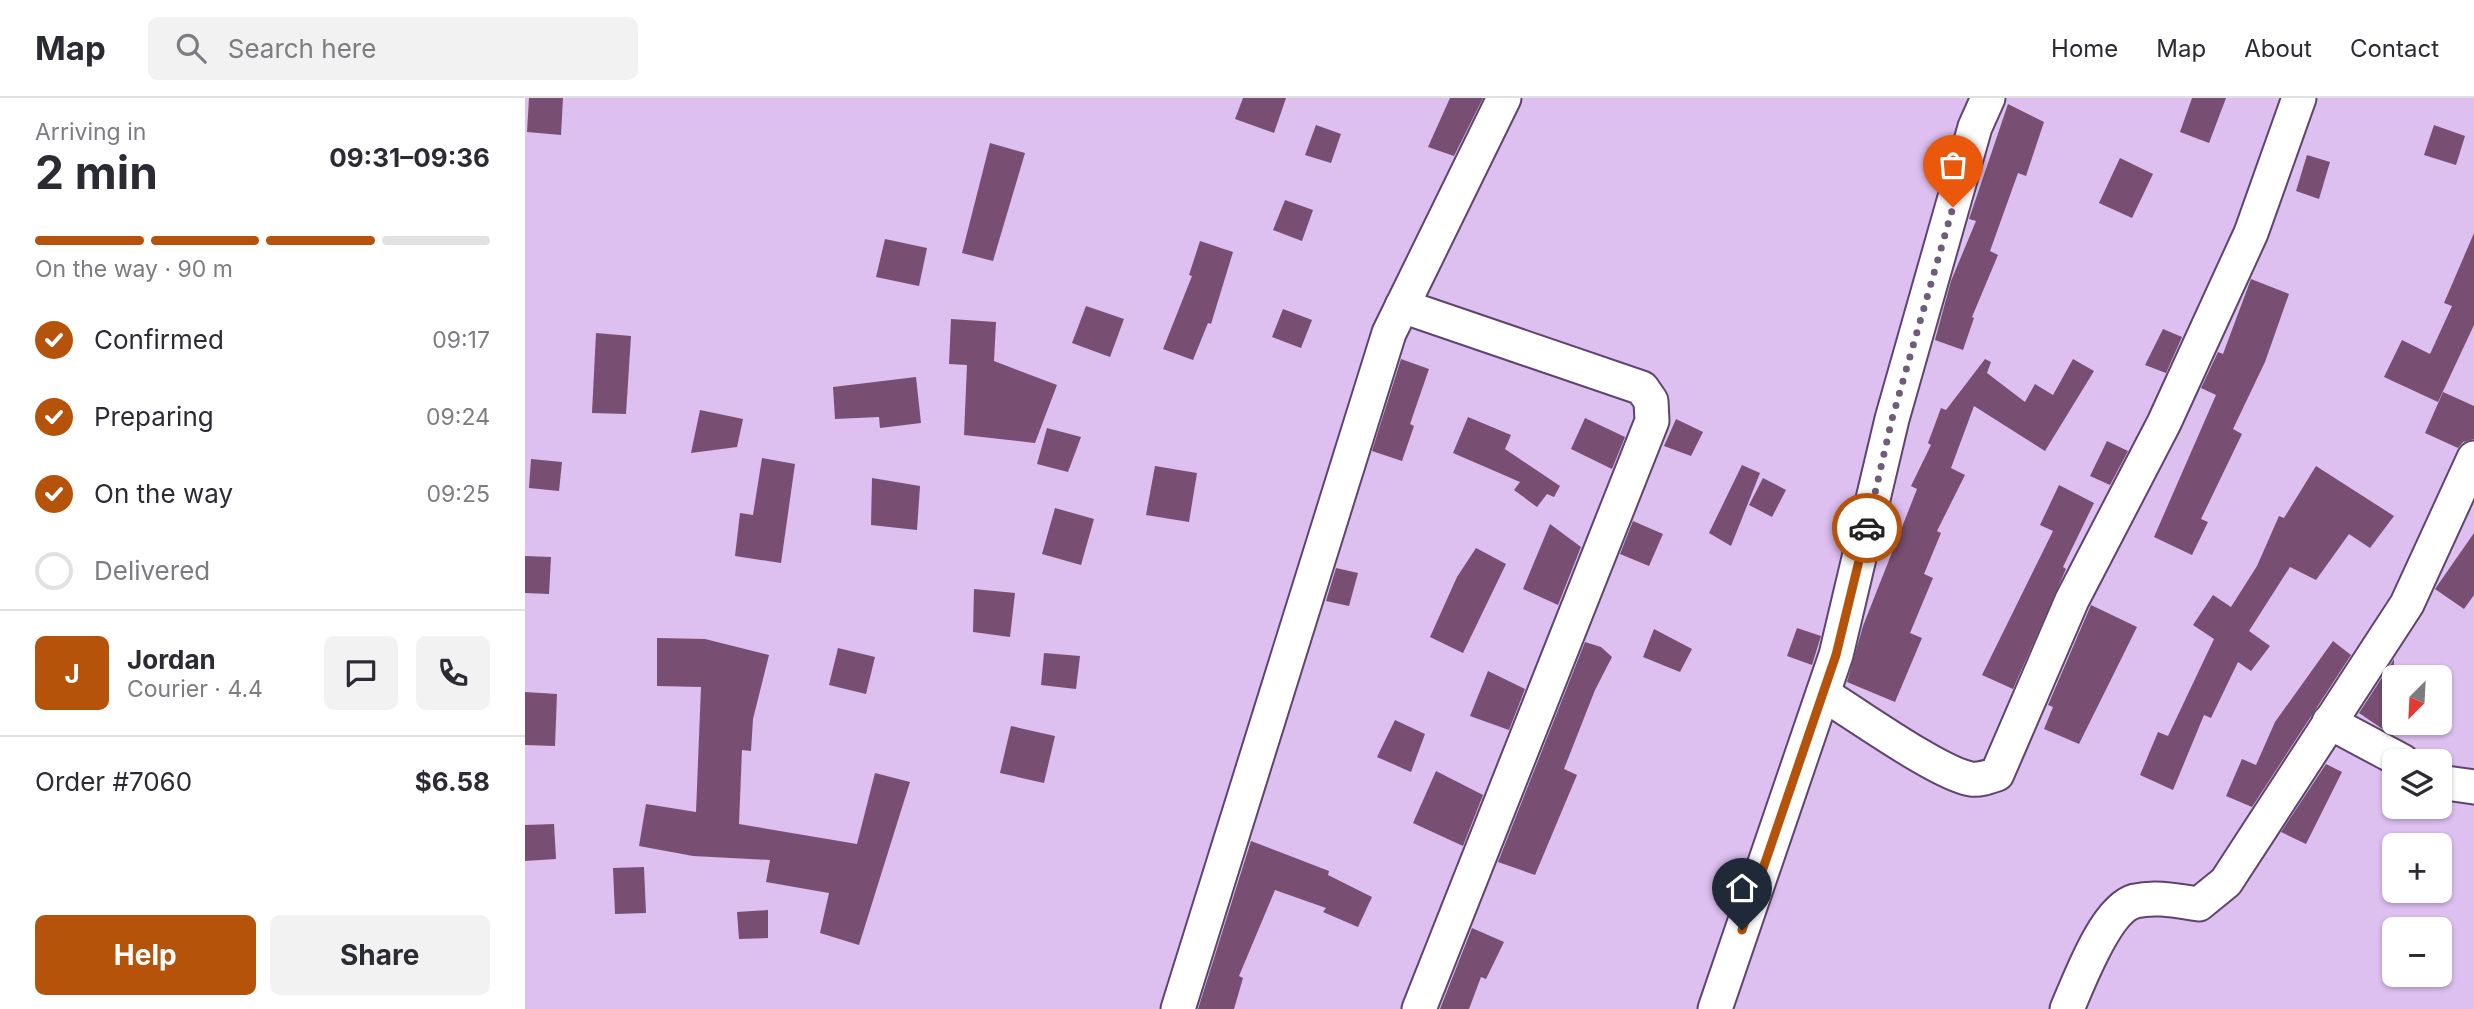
<!DOCTYPE html>
<html lang="en">
<head>
<meta charset="utf-8">
<style>
  :root { --surface:#fff; --page:#f2f2f3; --text:#2b2b33; --muted:#7c7c81; --line:#e1e1e2; --accent:#b45309 }
  body { margin:0; font-family:Inter,sans-serif; background:var(--page); color:var(--text); height:100vh; display:flex; flex-direction:column; font-size:26px; white-space:nowrap }
  * { box-sizing:border-box; margin:0 }
  p { font-size:23px; color:var(--muted) }
  .icon { flex:none; width:38px; height:38px; fill:none; stroke:currentColor; stroke-width:2; stroke-linecap:round; stroke-linejoin:round }
  .map { position:relative; flex:1; overflow:hidden }
  .side { display:flex; flex-direction:column; background:var(--surface); width:525px }
  .side>* { flex:none }
  .needle { width:46px; rotate:204deg }
  .buttons { position:absolute; left:1857px; top:567px; display:grid; gap:14px }
  .buttons a { display:grid; place-items:center; width:70px; height:70px; border-radius:10px; background:var(--surface); box-shadow:0 2px 5px #0004; font-size:35px }
  .pin { position:absolute; display:grid; place-items:center; width:60px; height:60px; color:#fff; margin:-72px -30px; border-radius:50% 50% 50% 0; rotate:-45deg; box-shadow:0 0 7px #0007 }
  .pin .icon { rotate:45deg }
  .courier { position:absolute; display:grid; place-items:center; width:70px; height:70px; margin:-35px; border:5px solid #b45309; border-radius:50%; background:#fff; color:#222; box-shadow:0 2px 9px #0007 }
  .headline em { font-style:normal; font-weight:700 }
  .headline div { display:flex; flex-direction:column-reverse }
  .headline { display:flex; align-items:center; justify-content:space-between; height:119px; padding:0 35px }
  h1 { font-size:46px; font-weight:700; line-height:52px }
  .bar { display:grid; grid-template-columns:repeat(4,1fr); gap:10px 7px; align-content:center; height:84px; padding:0 35px }
  .bar i { height:9px; border-radius:5px; background:var(--line) }
  .bar .selected { background:var(--accent) }
  .bar p { grid-column:span 4 }
  .line { display:flex; align-items:center; gap:18px; padding:0 35px; border-top:2px solid var(--line) }
  .line div { flex:1 }
  .round { display:grid; place-items:center; flex:none; width:74px; height:74px; border-radius:10px; background:var(--page) }
  ol { padding:0 35px; list-style:none }
  li { display:flex; align-items:center; gap:21px; height:77px }
  li p { margin-inline-start:auto }
  li .icon { padding:7px; border-radius:50%; background:var(--accent); color:#fff; stroke-width:4 }
  li:last-child { color:var(--muted) }
  li i { width:38px; height:38px; border:4px solid var(--line); border-radius:50% }
  .button { display:flex; gap:14px; margin-top:auto; padding:14px 35px }
  .button a { flex:1; height:80px; border-radius:10px; background:var(--accent); color:#fff; font-size:28px; font-weight:700; line-height:80px; text-align:center }
  .button a+a { background:var(--page); color:var(--text) }
  header { display:flex; align-items:center; gap:42px; box-sizing:border-box; height:98px; padding:0 35px; background:var(--surface); border-bottom:2px solid var(--line) }
  header strong { font-size:33px }
  nav { display:flex; gap:38px; margin-inline-start:auto; font-size:24px }
  .search { width:490px; height:63px; background:var(--page); display:flex; align-items:center; gap:18px; box-sizing:border-box; padding:0 24px; border-radius:10px; color:var(--muted); font-size:26px }
  main { display:flex; flex:1; min-height:0 }
  .map>svg:first-child { display:block }
</style>
</head>
<body>
<header>
<strong>Map</strong>
<div class="search"><svg class="icon" aria-label="search" viewBox="0 0 24 24"><circle cx="10" cy="10" r="6"/><path d="M15 15l6 6"/></svg>Search here</div>
<nav><a>Home</a><a>Map</a><a>About</a><a>Contact</a></nav>
</header>
<main>
<section class="side">
<div class="headline"><div><h1>2 min</h1><p>Arriving in</p></div><em>09:31–09:36</em></div>
<div class="bar"><i class="selected"></i><i class="selected"></i><i class="selected"></i><i></i><p>On the way · 90 m</p></div>
<ol>
<li><svg class="icon" aria-label="check" viewBox="0 0 24 24"><path d="M5 12l5 5 9-10"/></svg>Confirmed<p>09:17</p></li>
<li><svg class="icon" aria-label="check" viewBox="0 0 24 24"><path d="M5 12l5 5 9-10"/></svg>Preparing<p>09:24</p></li>
<li><svg class="icon" aria-label="check" viewBox="0 0 24 24"><path d="M5 12l5 5 9-10"/></svg>On the way<p>09:25</p></li>
<li><i></i>Delivered</li>
</ol>
<div class="line" style="height:126px"><b class="round" style="background:var(--accent);color:#fff">J</b><div><b>Jordan</b><p>Courier · 4.4</p></div><a class="round"><svg class="icon" aria-label="chat" viewBox="0 0 24 24"><path d="M4 5h16v11H9l-5 4z"/></svg></a><a class="round"><svg class="icon" aria-label="phone" viewBox="0 0 24 24"><path d="M5 4h4l2 5-3 2q2 4 5 5l2-3 5 2v4C11 20 4 13 5 4z"/></svg></a></div>
<div class="line" style="height:91px"><div>Order #7060</div><b>$6.58</b></div>
<div class="button"><a>Help</a><a>Share</a></div>
</section>
<div class="map">
<svg width="1949" height="911" viewBox="0 0 1949 911">
  <rect width="100%" height="100%" fill="#ddbff0"/>
  <g fill="#784f72">
    <path d="M 4,0 L 38,0 L 36,37 L 2,34 Z"/>
    <path d="M 718,0 L 761,0 L 749,35 L 710,21 Z"/>
    <path d="M 925,0 L 958,0 L 929,58 L 903,49 Z"/>
    <path d="M 1667,0 L 1701,0 L 1684,45 L 1655,34 Z"/>
    <path d="M 1483,6 L 1519,24 L 1501,78 L 1493,75 L 1465,153 L 1473,157 L 1447,219 L 1449,220 L 1438,252 L 1410,242 L 1426,183 L 1451,123 L 1444,121 Z"/>
    <path d="M 791,27 L 816,36 L 806,65 L 780,57 Z"/>
    <path d="M 1909,27 L 1940,38 L 1931,67 L 1899,57 Z"/>
    <path d="M 465,45 L 500,55 L 468,163 L 437,155 Z"/>
    <path d="M 1782,57 L 1805,64 L 1794,101 L 1771,93 Z"/>
    <path d="M 1595,60 L 1628,76 L 1607,120 L 1574,105 Z"/>
    <path d="M 760,102 L 788,112 L 777,143 L 748,132 Z"/>
    <path d="M 1949,135 L 1949,227 L 1913,304 L 1859,279 L 1877,242 L 1905,256 L 1927,208 L 1919,205 Z"/>
    <path d="M 360,141 L 402,150 L 394,188 L 351,179 Z"/>
    <path d="M 675,143 L 708,154 L 686,226 L 683,225 L 668,262 L 638,251 L 667,178 L 664,177 Z"/>
    <path d="M 1726,181 L 1764,196 L 1740,264 L 1708,331 L 1717,336 L 1676,421 L 1683,424 L 1667,457 L 1629,439 L 1691,297 L 1676,290 L 1693,254 L 1698,256 Z"/>
    <path d="M 561,208 L 599,221 L 585,259 L 547,245 Z"/>
    <path d="M 758,211 L 787,222 L 776,250 L 747,239 Z"/>
    <path d="M 426,221 L 471,224 L 469,263 L 532,287 L 510,345 L 439,337 L 442,267 L 424,266 Z"/>
    <path d="M 1638,231 L 1657,239 L 1641,275 L 1620,267 Z"/>
    <path d="M 71,235 L 106,238 L 101,316 L 67,315 Z"/>
    <path d="M 876,261 L 904,271 L 885,326 L 889,328 L 877,363 L 847,353 Z"/>
    <path d="M 1460,261 L 1466,264 L 1462,275 L 1500,304 L 1510,286 L 1528,297 L 1548,261 L 1569,273 L 1520,353 L 1449,308 L 1426,370 L 1440,377 L 1412,433 L 1416,435 L 1399,476 L 1408,480 L 1385,535 L 1397,540 L 1370,604 L 1322,584 L 1338,528 L 1392,391 L 1386,388 L 1406,347 L 1403,345 L 1416,310 L 1421,312 Z"/>
    <path d="M 391,279 L 396,325 L 355,330 L 354,319 L 310,321 L 308,289 Z"/>
    <path d="M 1918,294 L 1949,308 L 1949,341 L 1938,344 L 1933,350 L 1900,335 Z"/>
    <path d="M 175,312 L 218,321 L 212,349 L 166,355 Z"/>
    <path d="M 943,319 L 986,337 L 980,351 L 1035,388 L 1029,399 L 1022,396 L 1012,409 L 989,392 L 995,384 L 928,355 Z"/>
    <path d="M 1060,320 L 1100,339 L 1087,371 L 1046,351 Z"/>
    <path d="M 1151,321 L 1178,334 L 1166,358 L 1139,348 Z"/>
    <path d="M 522,330 L 556,339 L 543,374 L 512,366 Z"/>
    <path d="M 1582,343 L 1603,353 L 1585,387 L 1565,378 Z"/>
    <path d="M 237,360 L 270,366 L 256,465 L 210,458 L 215,415 L 228,417 Z"/>
    <path d="M 6,361 L 37,364 L 34,393 L 4,390 Z"/>
    <path d="M 1217,367 L 1235,375 L 1206,448 L 1184,435 Z"/>
    <path d="M 630,368 L 672,375 L 664,424 L 621,417 Z"/>
    <path d="M 1791,368 L 1869,418 L 1845,450 L 1824,436 L 1791,482 L 1765,469 L 1724,533 L 1745,548 L 1726,573 L 1713,564 L 1686,620 L 1679,617 L 1648,692 L 1615,677 L 1633,634 L 1643,638 L 1689,541 L 1668,527 L 1688,497 L 1706,509 L 1732,468 L 1754,418 L 1759,420 Z"/>
    <path d="M 347,380 L 395,388 L 392,432 L 346,427 Z"/>
    <path d="M 1238,380 L 1261,392 L 1247,419 L 1224,407 Z"/>
    <path d="M 1534,387 L 1569,405 L 1538,469 L 1541,471 L 1488,591 L 1457,577 L 1528,433 L 1515,427 Z"/>
    <path d="M 530,410 L 569,421 L 556,467 L 517,456 Z"/>
    <path d="M 1108,423 L 1138,436 L 1124,468 L 1095,456 Z"/>
    <path d="M 1025,426 L 1056,449 L 1033,507 L 998,491 Z"/>
    <path d="M 1949,435 L 1949,497 L 1939,511 L 1910,491 Z"/>
    <path d="M 951,450 L 981,466 L 938,555 L 905,539 L 932,479 Z"/>
    <path d="M 0,458 L 26,459 L 24,496 L 0,495 Z"/>
    <path d="M 811,470 L 833,475 L 824,508 L 801,503 Z"/>
    <path d="M 449,491 L 490,495 L 485,539 L 448,534 Z"/>
    <path d="M 1566,507 L 1612,529 L 1554,646 L 1519,631 L 1528,609 L 1523,607 Z"/>
    <path d="M 1272,530 L 1296,538 L 1287,567 L 1262,558 Z"/>
    <path d="M 1129,531 L 1167,551 L 1155,574 L 1118,559 Z"/>
    <path d="M 132,540 L 180,541 L 244,557 L 228,621 L 226,653 L 217,652 L 214,726 L 332,746 L 350,675 L 385,684 L 334,847 L 295,835 L 304,795 L 241,784 L 245,762 L 168,758 L 114,748 L 121,706 L 171,714 L 176,589 L 132,588 Z"/>
    <path d="M 1808,543 L 1826,557 L 1727,709 L 1701,698 L 1717,661 L 1731,667 L 1750,624 Z"/>
    <path d="M 1060,544 L 1076,549 L 1087,559 L 1070,592 L 1039,671 L 1052,677 L 1010,777 L 973,764 Z"/>
    <path d="M 313,550 L 350,559 L 341,596 L 304,587 Z"/>
    <path d="M 519,555 L 555,558 L 551,591 L 516,587 Z"/>
    <path d="M 1869,561 L 1869,616 L 1859,632 L 1834,615 Z"/>
    <path d="M 963,573 L 1000,591 L 984,632 L 945,618 Z"/>
    <path d="M 0,594 L 32,596 L 30,648 L 0,647 Z"/>
    <path d="M 870,622 L 900,636 L 886,674 L 852,659 Z"/>
    <path d="M 486,628 L 530,638 L 519,685 L 475,675 Z"/>
    <path d="M 1801,666 L 1817,674 L 1781,746 L 1756,734 Z"/>
    <path d="M 911,673 L 958,697 L 938,748 L 888,725 Z"/>
    <path d="M 29,726 L 31,761 L 0,763 L 0,727 Z"/>
    <path d="M 726,743 L 804,773 L 803,777 L 847,799 L 833,829 L 798,814 L 801,810 L 750,792 L 714,878 L 718,880 L 709,911 L 673,911 Z"/>
    <path d="M 119,769 L 121,815 L 90,816 L 88,770 Z"/>
    <path d="M 243,812 L 243,840 L 214,841 L 212,814 Z"/>
    <path d="M 947,830 L 979,844 L 961,881 L 956,879 L 944,911 L 915,911 Z"/>
  </g>
  <g fill="none" stroke-linecap="round" stroke-linejoin="round">
    <g stroke="#5e446e" stroke-width="37">
      <g id="minor">
        <path d="M 877,208 L 1117,290 L 1126,303 L 1127,323 L 894,911"/>
        <path d="M 1298,596 C 1330,615 1414,676 1446,681 C 1456,682 1463,679 1472,676 L 1547,502 L 1639,325 L 1726,135 L 1774,0"/>
        <path d="M 1804,624 L 1877,663"/>
        <path d="M 1914,684 L 1949,689"/>
        <path d="M 653,911 L 864,235 L 979,0"/>
        <path d="M 1190,911 L 1311,557 L 1367,321 L 1450,29 L 1463,0"/>
        <path d="M 1542,911 C 1554,884 1580,811 1610,803 C 1631,798 1653,803 1674,806 L 1701,784 L 1882,506 L 1949,360"/>
      </g>
    </g>
    <use href="#minor" stroke="#fff" stroke-width="33"/>
  </g>
  <g fill="none" stroke-linecap="round" stroke-linejoin="round">
    <path stroke="#6e5c7a" stroke-width="7" stroke-dasharray="0 12.6" d="M 1342,430 L 1367,321 L 1428,109"/>
    <path stroke="#b45309" stroke-width="9" d="M 1217,832 L 1311,557 L 1342,430"/>
  </g>
</svg>
<div class="buttons">
<a><svg class="needle" viewBox="-14 -14 28 28"><path d="M0-13l5 13h-10z" fill="#e53935"/><path d="M0 13l5-13h-10z" fill="#7c7c81"/></svg></a>
<a><svg class="icon" aria-label="layers" viewBox="0 0 24 24"><path d="M12 4l9 5-9 5-9-5zM3 14l9 5 9-5"/></svg></a>
<a>+</a>
<a>−</a>
</div>
<div class="pin" style="left:1428px;top:109px;background:#ea580c"><svg class="icon" aria-label="bag" viewBox="0 0 24 24"><path d="M5 8h14l-1 12H6zM9 8a3 3 0 0 1 6 0"/></svg></div>
<div class="pin" style="left:1217px;top:832px;background:#1f2937"><svg class="icon" aria-label="home" viewBox="0 0 24 24"><path d="M3 11l9-7 9 7M6 9v11h12V9"/></svg></div>
<div class="courier" style="left:1342px;top:430px"><svg class="icon" aria-label="car" viewBox="0 0 24 24"><path d="M5 17H2v-5l4-1 3-4h7l3 4 3 1v5h-3M9 17h6M6 11h13"/><circle cx="7" cy="17" r="2"/><circle cx="17" cy="17" r="2"/></svg></div>
</div>
</main>
</body>
</html>
